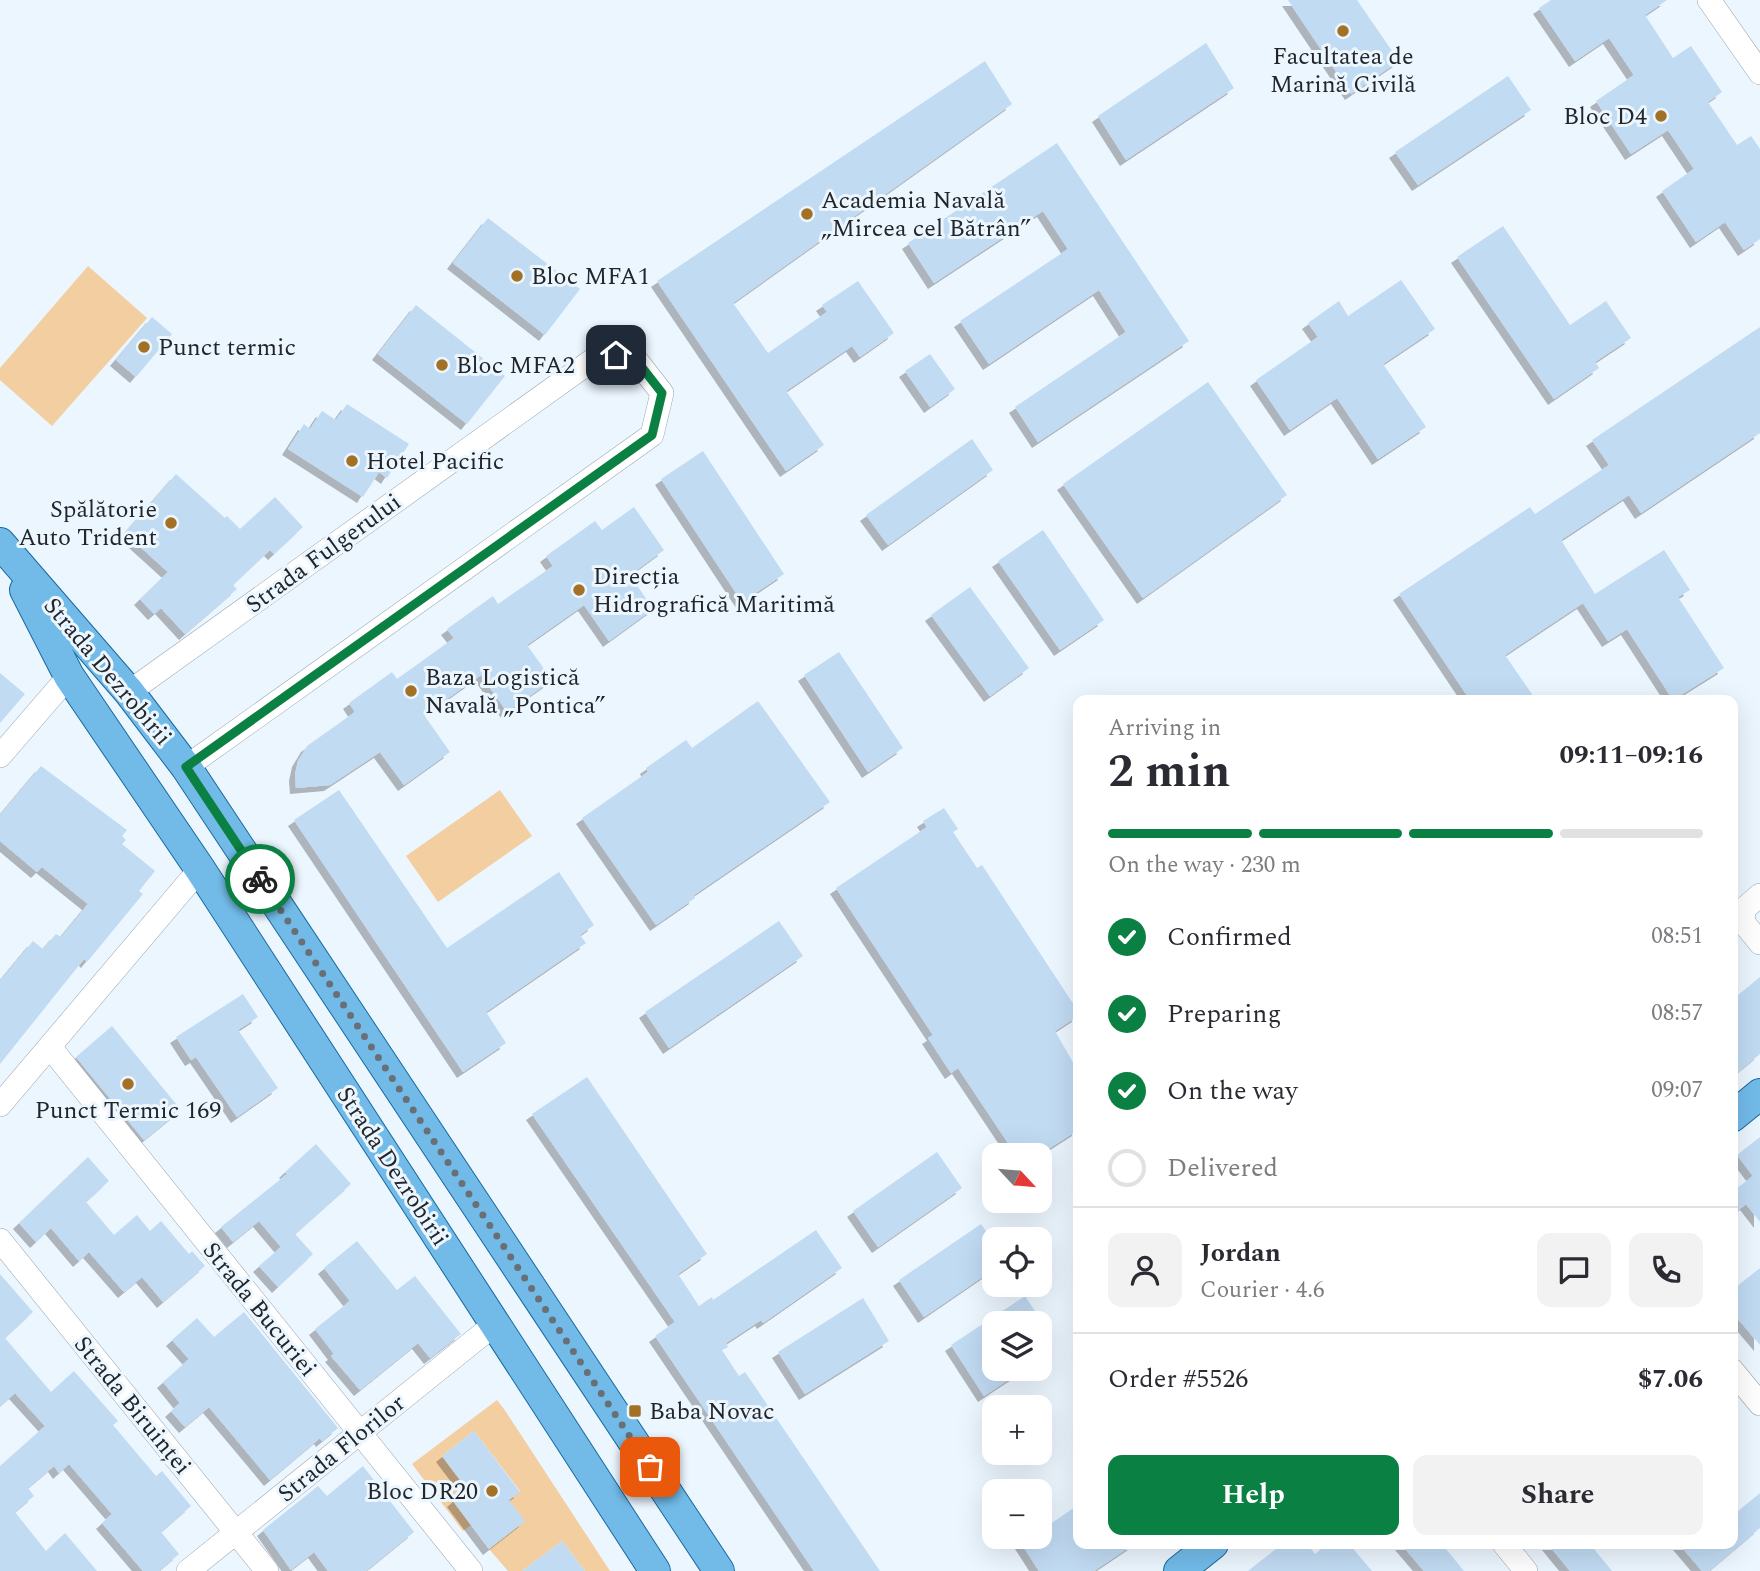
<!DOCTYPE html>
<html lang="en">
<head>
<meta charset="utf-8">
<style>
  :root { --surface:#fff; --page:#f2f2f3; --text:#2b2b33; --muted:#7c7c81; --line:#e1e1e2; --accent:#0b8043 }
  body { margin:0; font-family:Spectral,serif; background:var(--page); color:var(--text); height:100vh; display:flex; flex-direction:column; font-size:26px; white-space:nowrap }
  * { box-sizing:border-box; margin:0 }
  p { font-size:23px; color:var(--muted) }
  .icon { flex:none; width:38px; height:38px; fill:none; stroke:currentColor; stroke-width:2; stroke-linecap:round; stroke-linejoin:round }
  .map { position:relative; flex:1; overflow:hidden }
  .panel { position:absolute; left:1073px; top:695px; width:665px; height:854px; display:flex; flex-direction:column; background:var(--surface); border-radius:14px; box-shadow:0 7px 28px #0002 }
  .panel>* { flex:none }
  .needle { width:46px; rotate:116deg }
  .controls { position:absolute; left:982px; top:1143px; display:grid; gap:14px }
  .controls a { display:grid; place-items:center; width:70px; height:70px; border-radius:14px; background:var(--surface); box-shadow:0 7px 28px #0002; font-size:35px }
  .pin { position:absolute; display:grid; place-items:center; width:60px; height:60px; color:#fff; margin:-30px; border-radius:14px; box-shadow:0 4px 10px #0006 }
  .courier { position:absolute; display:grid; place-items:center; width:70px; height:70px; margin:-35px; border:5px solid #0b8043; border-radius:50%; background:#fff; color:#222; box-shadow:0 2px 9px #0007 }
  .head em { font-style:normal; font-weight:700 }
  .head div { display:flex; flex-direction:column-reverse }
  .head { display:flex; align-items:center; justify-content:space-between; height:119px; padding:0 35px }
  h1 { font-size:46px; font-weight:700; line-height:52px }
  .bar { display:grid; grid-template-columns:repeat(4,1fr); gap:10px 7px; align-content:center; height:84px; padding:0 35px }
  .bar i { height:9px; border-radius:5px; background:var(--line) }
  .bar .current { background:var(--accent) }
  .bar p { grid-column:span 4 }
  .line { display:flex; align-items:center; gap:18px; padding:0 35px; border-top:2px solid var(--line) }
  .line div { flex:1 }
  .round { display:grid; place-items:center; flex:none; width:74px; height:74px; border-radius:14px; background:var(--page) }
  ol { padding:0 35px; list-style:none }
  li { display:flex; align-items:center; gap:21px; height:77px }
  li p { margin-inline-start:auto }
  li .icon { padding:7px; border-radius:50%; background:var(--accent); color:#fff; stroke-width:4 }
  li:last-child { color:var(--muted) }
  li i { width:38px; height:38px; border:4px solid var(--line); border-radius:50% }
  .action { display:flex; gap:14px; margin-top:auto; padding:14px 35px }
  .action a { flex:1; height:80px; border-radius:14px; background:var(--accent); color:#fff; font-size:28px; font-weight:700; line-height:80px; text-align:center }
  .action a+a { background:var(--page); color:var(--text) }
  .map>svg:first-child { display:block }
</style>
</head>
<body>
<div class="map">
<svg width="1760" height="1571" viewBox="0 0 1760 1571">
  <defs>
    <filter id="shadow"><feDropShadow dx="-6" dy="6" stdDeviation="0" flood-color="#0004"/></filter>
  </defs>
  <rect width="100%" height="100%" fill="#ecf6ff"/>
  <g fill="#f2cea0">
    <path d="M 88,266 L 147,318 L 52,426 L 0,380 L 0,368 Z"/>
    <path d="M 500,790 L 532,836 L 438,902 L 406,856 Z"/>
    <path d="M 497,1400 L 504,1409 L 610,1571 L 585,1571 L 562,1541 L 522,1571 L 508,1571 L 489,1549 L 509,1500 L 520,1491 L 474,1431 L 442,1456 L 467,1490 L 453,1501 L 471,1525 L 463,1531 L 412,1464 Z"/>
  </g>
  <g fill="#c1dbf3" filter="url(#shadow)">
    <path d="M 1288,0 L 1357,0 L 1399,61 L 1351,94 Z"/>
    <path d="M 1551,0 L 1667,0 L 1645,15 L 1673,58 L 1691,46 L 1722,92 L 1708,102 L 1737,145 L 1751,136 L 1760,149 L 1760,239 L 1744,250 L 1725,222 L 1696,242 L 1662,191 L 1694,169 L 1668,130 L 1631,154 L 1596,101 L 1634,75 L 1609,38 L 1575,61 L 1539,8 Z"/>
    <path d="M 1206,43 L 1234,88 L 1126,160 L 1098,116 Z"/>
    <path d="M 985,61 L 1012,104 L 733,303 L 768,353 L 827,312 L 822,305 L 858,281 L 894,333 L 860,357 L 852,346 L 786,391 L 824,445 L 786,471 L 657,281 Z"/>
    <path d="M 1508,76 L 1531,110 L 1418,185 L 1395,152 Z"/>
    <path d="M 1057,143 L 1189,341 L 1038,442 L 1015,407 L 1126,332 L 1099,290 L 989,364 L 960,321 L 1068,249 L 1043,211 L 934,283 L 908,243 Z"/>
    <path d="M 488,218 L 580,289 L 545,335 L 453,263 Z"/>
    <path d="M 1503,226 L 1570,325 L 1606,301 L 1631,338 L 1595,362 L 1599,368 L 1554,399 L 1457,257 Z"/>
    <path d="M 1401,280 L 1435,329 L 1383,364 L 1426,427 L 1378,459 L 1337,398 L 1290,430 L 1256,380 L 1318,337 L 1308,323 L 1339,301 L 1348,316 Z"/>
    <path d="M 416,305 L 505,376 L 467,424 L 378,354 Z"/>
    <path d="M 152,317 L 172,334 L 136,377 L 116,360 Z"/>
    <path d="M 1760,327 L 1760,433 L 1641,513 L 1629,495 L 1561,540 L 1595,594 L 1664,550 L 1690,590 L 1678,597 L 1724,668 L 1673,700 L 1627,629 L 1608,641 L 1583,603 L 1505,655 L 1536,700 L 1470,700 L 1399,594 L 1530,507 L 1535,514 L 1609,465 L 1592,440 Z"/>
    <path d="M 930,354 L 955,389 L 930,407 L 905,371 Z"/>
    <path d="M 1208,382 L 1287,495 L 1143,598 L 1063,484 Z"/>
    <path d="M 347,404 L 409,444 L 387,478 L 379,472 L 363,497 L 288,449 L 304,424 L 310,429 L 322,411 L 336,420 Z"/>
    <path d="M 972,439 L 993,470 L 888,545 L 866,515 Z"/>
    <path d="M 703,451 L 784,574 L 742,602 L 661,479 Z"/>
    <path d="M 176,474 L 225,518 L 227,516 L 240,529 L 275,497 L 303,527 L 274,554 L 270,550 L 233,585 L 237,589 L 185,634 L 161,608 L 154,614 L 140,599 L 168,572 L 125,533 Z"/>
    <path d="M 634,507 L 664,550 L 630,575 L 653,609 L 609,641 L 584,605 L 527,645 L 552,680 L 507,712 L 481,675 L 424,715 L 450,752 L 404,785 L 380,752 L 330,785 L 296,788 L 295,775 L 298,761 L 307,746 L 355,712 L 349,703 L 392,672 L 397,679 L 454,638 L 447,629 L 493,596 L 498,604 L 553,566 L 546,556 L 595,521 L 602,530 Z"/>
    <path d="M 1043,530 L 1104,620 L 1060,650 L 998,561 Z"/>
    <path d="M 970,587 L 1029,668 L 990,696 L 931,615 Z"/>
    <path d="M 839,652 L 903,748 L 868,772 L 804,675 Z"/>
    <path d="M 0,673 L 25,694 L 0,723 Z"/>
    <path d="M 758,701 L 830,802 L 694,895 L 695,898 L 656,925 L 582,818 L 648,772 L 646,768 L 686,740 L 692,748 Z"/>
    <path d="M 41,766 L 127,830 L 122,836 L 126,840 L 122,844 L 155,871 L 139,891 L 143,894 L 87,962 L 84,959 L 0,1064 L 0,981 L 33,941 L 43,949 L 56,934 L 61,937 L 88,904 L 42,867 L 37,872 L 0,841 L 0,815 Z"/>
    <path d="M 339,790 L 447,948 L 559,872 L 594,925 L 580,935 L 586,943 L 486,1012 L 506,1043 L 463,1072 L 294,820 Z"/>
    <path d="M 944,808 L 958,829 L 953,832 L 977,868 L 982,865 L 1078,1011 L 1078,1016 L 1055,1031 L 1078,1071 L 1078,1130 L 1039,1155 L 1016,1155 L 958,1068 L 951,1073 L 928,1038 L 933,1035 L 836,888 L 927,827 L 923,821 Z"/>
    <path d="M 779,921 L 803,956 L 669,1048 L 645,1012 Z"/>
    <path d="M 1760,977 L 1760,1054 L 1732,1077 L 1732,1000 Z"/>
    <path d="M 243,994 L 258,1017 L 238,1030 L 278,1088 L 237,1117 L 196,1057 L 191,1060 L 176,1037 Z"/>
    <path d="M 112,1026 L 181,1110 L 144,1140 L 76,1057 Z"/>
    <path d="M 587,1077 L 707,1254 L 678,1274 L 699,1306 L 712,1297 L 713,1300 L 816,1230 L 842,1268 L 763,1323 L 761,1320 L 726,1343 L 728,1347 L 722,1350 L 739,1376 L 745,1372 L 880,1571 L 814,1571 L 655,1336 L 675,1322 L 532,1114 Z"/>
    <path d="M 1760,1137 L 1760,1222 L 1746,1204 L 1732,1215 L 1732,1192 L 1753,1176 L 1737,1155 Z"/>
    <path d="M 316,1144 L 351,1184 L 295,1234 L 313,1254 L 278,1287 L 259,1266 L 281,1247 L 259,1221 L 233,1242 L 221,1227 L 287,1174 L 285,1172 Z"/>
    <path d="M 937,1152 L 962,1188 L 878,1247 L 853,1211 Z"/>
    <path d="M 88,1157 L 109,1181 L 86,1202 L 114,1235 L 137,1215 L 150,1231 L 161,1221 L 189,1254 L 192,1251 L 205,1266 L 163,1302 L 142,1277 L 124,1292 L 89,1252 L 79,1261 L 51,1228 L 36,1242 L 19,1223 Z"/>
    <path d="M 981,1224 L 994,1243 L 994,1269 L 924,1317 L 899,1280 Z"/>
    <path d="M 357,1241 L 397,1290 L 415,1276 L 461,1334 L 430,1358 L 418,1343 L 360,1390 L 331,1356 L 334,1354 L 315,1329 L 350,1301 L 324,1268 Z"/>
    <path d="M 1760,1268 L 1760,1345 L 1732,1312 L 1732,1290 Z"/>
    <path d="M 0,1274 L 33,1312 L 5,1338 L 51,1392 L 74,1371 L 118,1421 L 113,1425 L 156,1476 L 162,1471 L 191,1506 L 161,1532 L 179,1554 L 159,1571 L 143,1571 L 102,1523 L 112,1514 L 69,1464 L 59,1473 L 54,1466 L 28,1488 L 34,1496 L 15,1512 L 46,1551 L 65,1533 L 97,1571 L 0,1571 L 0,1466 L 45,1426 L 15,1393 L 0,1406 Z"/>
    <path d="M 1025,1296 L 1043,1323 L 994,1323 L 994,1368 L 1026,1368 L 984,1396 L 951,1345 Z"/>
    <path d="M 863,1298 L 889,1341 L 805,1394 L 778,1352 Z"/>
    <path d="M 244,1312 L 338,1428 L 322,1441 L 320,1438 L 270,1480 L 209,1407 L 185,1427 L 171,1411 L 180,1403 L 163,1382 L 189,1359 L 172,1340 L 197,1318 L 214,1337 Z"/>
    <path d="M 474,1431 L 520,1492 L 509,1500 L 525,1521 L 489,1549 L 453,1501 L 467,1489 L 442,1456 Z"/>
    <path d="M 363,1466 L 414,1532 L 366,1571 L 328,1571 L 314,1552 L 291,1570 L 263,1530 L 318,1486 L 327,1496 Z"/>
    <path d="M 1760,1493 L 1760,1528 L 1709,1571 L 1702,1571 L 1679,1544 L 1732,1544 L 1732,1516 Z"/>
    <path d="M 1078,1505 L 1078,1544 L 1134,1544 L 1094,1571 L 1039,1571 L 1021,1543 L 1031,1536 L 1040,1536 L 1040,1531 Z"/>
    <path d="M 562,1541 L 585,1571 L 522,1571 Z"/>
    <path d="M 1282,1544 L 1307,1544 L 1315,1554 L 1327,1544 L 1349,1544 L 1372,1571 L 1248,1571 Z"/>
    <path d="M 1401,1544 L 1442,1544 L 1464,1571 L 1424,1571 Z"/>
    <path d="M 1548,1544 L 1590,1544 L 1612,1571 L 1570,1571 Z"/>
  </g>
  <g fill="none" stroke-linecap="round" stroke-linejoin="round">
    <g stroke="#99a5b0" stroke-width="24">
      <g id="minor">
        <path d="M 1709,0 L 1760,73"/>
        <path d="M 129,692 L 601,354 L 633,356 L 662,393 L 652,435 L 186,767"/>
        <path d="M 0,756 L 69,676"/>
        <path d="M 1760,895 L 1744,909 L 1743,922 L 1760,943"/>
        <path d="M 50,1047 L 471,1571"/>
        <path d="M 0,1105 L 200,869"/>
        <path d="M 0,1240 L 267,1571"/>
        <path d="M 1732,1370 L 1760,1404"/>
        <path d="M 1504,1544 L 1526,1571"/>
        <path d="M 188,1571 L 495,1324"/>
      </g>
    </g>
    <g stroke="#19699d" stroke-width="32">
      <g id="major">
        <path d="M 0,543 L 129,692 L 186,767 L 719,1571"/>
        <path d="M 25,590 L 69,676 L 200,869 L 655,1571"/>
        <path d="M 1732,1117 L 1760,1094"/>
        <path d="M 1179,1571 L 1213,1544"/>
      </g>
    </g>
    <use href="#minor" stroke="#fff" stroke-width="23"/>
    <use href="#major" stroke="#72bbe9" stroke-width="30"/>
  </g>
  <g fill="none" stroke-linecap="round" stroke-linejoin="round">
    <path stroke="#696f75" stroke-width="7" stroke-dasharray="0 12.6" d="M 260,879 L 650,1467"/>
    <path stroke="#0b8043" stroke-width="9" d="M 260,879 L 186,767 L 652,435 L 662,393 L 633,356 L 616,355"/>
  </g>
  <g fill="#a27126" stroke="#ecf6ff" stroke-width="2.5">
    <circle cx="1343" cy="31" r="7"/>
    <circle cx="1661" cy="116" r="7"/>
    <circle cx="807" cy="214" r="7"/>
    <circle cx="517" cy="276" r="7"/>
    <circle cx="144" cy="347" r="7"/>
    <circle cx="442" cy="365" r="7"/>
    <circle cx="352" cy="461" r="7"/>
    <circle cx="171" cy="523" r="7"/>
    <circle cx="579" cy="590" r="7"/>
    <circle cx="411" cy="691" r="7"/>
    <circle cx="128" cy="1084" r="7"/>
    <rect x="628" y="1404" width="14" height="14" rx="3.5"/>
    <circle cx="492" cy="1491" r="7"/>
  </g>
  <g text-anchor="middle" stroke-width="6" stroke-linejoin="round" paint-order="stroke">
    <g font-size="24" fill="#22262a" stroke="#ecf6ff" text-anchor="start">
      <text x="1343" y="64" text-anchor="middle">Facultatea de<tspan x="1343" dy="28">Marină Civilă</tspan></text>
      <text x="1647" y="124" text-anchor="end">Bloc D4</text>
      <text x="821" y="208">Academia Navală<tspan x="821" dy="28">„Mircea cel Bătrân”</tspan></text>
      <text x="531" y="284">Bloc MFA1</text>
      <text x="158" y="355">Punct termic</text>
      <text x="456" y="373">Bloc MFA2</text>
      <text x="366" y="469">Hotel Pacific</text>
      <text x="157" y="517" text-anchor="end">Spălătorie<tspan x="157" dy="28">Auto Trident</tspan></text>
      <text x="593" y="584">Direcția<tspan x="593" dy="28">Hidrografică Maritimă</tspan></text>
      <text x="425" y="685">Baza Logistică<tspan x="425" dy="28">Navală „Pontica”</tspan></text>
      <text x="128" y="1118" text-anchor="middle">Punct Termic 169</text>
      <text x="649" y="1419">Baba Novac</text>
      <text x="478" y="1499" text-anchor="end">Bloc DR20</text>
    </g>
    <g font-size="24" fill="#22262a" stroke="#ecf6ff">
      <text transform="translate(323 553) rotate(-36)" y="8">Strada Fulgerului</text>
      <text transform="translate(108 671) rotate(50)" y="8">Strada Dezrobirii</text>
      <text transform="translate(393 1166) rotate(57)" y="8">Strada Dezrobirii</text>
      <text transform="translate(260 1309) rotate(51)" y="8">Strada Bucuriei</text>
      <text transform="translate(133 1405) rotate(51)" y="8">Strada Biruinței</text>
      <text transform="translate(341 1448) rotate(-39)" y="8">Strada Florilor</text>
    </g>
  </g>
</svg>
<div class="controls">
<a><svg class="needle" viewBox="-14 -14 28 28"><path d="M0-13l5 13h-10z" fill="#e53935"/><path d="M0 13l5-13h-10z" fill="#7c7c81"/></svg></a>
<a><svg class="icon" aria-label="locate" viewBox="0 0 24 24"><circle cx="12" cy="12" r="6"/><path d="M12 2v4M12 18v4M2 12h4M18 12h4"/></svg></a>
<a><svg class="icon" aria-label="layers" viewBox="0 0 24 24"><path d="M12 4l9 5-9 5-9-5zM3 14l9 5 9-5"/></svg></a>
<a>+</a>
<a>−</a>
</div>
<div class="pin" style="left:650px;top:1467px;background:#ea580c"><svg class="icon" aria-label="bag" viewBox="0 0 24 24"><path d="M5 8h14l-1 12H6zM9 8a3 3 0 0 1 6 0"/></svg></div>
<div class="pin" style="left:616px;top:355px;background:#1f2937"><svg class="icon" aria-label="home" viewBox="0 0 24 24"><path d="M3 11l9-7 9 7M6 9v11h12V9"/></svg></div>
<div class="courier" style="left:260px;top:879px"><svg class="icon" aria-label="bike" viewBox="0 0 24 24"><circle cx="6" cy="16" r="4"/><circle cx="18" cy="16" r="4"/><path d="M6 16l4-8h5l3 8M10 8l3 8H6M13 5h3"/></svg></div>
<section class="panel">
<div class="head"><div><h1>2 min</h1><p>Arriving in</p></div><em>09:11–09:16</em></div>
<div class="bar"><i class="current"></i><i class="current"></i><i class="current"></i><i></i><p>On the way · 230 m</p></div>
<ol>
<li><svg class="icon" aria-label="check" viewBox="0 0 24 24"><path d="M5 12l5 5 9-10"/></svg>Confirmed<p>08:51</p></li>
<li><svg class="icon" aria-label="check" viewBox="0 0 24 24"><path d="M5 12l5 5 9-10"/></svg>Preparing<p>08:57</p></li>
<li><svg class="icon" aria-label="check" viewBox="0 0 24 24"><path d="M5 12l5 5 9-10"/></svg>On the way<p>09:07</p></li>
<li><i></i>Delivered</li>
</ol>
<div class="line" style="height:126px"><a class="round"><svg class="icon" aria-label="person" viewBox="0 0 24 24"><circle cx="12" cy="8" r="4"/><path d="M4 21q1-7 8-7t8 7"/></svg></a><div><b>Jordan</b><p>Courier · 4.6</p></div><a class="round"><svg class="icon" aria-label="chat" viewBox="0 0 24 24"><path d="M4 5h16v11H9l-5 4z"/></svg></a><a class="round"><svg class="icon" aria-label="phone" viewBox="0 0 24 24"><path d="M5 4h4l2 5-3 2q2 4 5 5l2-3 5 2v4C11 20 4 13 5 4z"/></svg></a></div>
<div class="line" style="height:91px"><div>Order #5526</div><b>$7.06</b></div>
<div class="action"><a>Help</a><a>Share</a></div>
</section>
</div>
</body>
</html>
